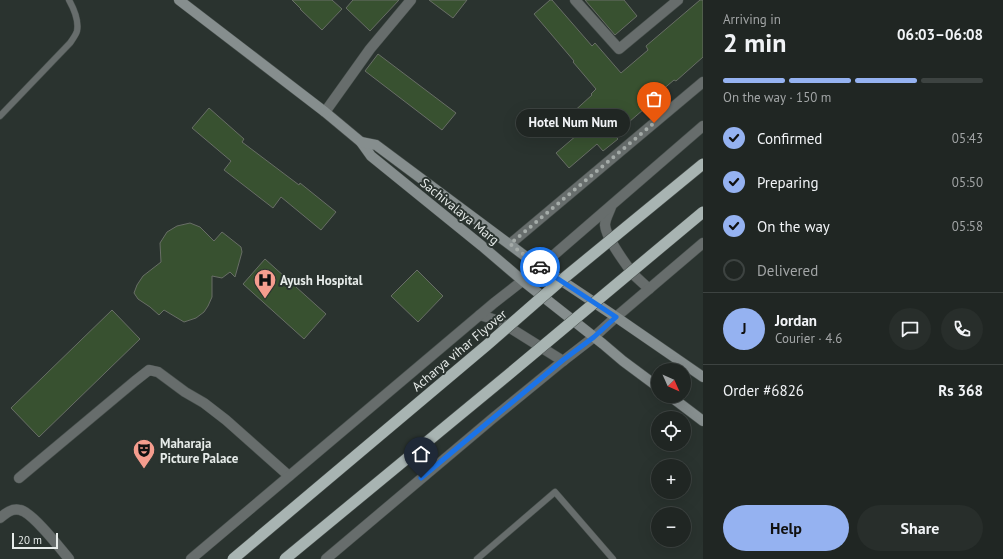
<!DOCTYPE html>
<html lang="en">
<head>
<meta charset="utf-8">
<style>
  :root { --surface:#202623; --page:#282e2b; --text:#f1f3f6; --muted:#a2a5a6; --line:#3d4341; --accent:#95b2f1 }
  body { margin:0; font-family:"PT Sans",sans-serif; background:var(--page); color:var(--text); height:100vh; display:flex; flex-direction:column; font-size:15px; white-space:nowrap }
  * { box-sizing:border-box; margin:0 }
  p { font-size:13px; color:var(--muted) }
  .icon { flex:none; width:22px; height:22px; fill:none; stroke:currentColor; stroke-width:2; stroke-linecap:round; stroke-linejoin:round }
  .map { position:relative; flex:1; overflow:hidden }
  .panel { display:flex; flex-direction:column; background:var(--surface); width:300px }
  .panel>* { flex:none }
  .needle { width:26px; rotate:135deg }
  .controls { position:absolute; left:651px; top:363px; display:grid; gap:8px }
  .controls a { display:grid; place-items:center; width:40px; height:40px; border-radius:50%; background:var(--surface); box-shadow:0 4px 16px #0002,0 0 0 1px var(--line); font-size:20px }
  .scale { position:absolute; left:12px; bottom:10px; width:46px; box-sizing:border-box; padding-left:4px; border:2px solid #e6ebe9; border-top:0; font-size:11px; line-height:14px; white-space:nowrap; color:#e6ebe9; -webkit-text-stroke:3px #2a332f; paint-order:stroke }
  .pin { position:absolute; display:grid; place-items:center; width:34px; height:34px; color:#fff; margin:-41px -17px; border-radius:50% 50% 50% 0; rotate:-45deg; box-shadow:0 0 4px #0007 }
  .pin .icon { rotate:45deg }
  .courier { position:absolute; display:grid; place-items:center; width:40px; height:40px; margin:-20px; border:3px solid #1a73e8; border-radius:50%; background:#fff; color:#222; box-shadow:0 1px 5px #0007 }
  .bubble { position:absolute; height:28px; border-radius:14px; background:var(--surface); box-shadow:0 4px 16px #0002,0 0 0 1px var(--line); font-size:13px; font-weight:700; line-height:28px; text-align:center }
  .headline em { font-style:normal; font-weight:700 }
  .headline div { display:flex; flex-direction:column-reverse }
  .headline { display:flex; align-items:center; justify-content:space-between; height:68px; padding:0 20px }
  h1 { font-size:26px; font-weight:700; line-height:30px }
  .bar { display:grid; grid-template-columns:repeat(4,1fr); gap:6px 4px; align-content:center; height:48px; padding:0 20px }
  .bar i { height:5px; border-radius:3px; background:var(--line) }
  .bar .on { background:var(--accent) }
  .bar p { grid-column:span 4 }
  .line { display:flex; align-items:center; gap:10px; padding:0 20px; border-top:1px solid var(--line) }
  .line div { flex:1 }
  .round { display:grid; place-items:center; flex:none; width:42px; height:42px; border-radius:21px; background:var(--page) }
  ol { padding:0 20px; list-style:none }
  li { display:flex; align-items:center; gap:12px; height:44px }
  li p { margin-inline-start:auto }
  li .icon { padding:4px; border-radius:50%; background:var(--accent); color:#111; stroke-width:4 }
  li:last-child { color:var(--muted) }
  li i { width:22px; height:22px; border:2px solid var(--line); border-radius:50% }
  .button { display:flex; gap:8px; margin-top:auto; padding:8px 20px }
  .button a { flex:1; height:46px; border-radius:24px; background:var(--accent); color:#111; font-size:16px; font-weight:700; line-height:46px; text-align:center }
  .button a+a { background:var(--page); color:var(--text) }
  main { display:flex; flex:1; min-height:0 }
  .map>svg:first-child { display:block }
</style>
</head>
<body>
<main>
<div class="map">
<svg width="703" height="559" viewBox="0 0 703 559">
  <rect width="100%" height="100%" fill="#2a332f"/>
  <g fill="#385130" stroke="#686e66">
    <path d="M 292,0 L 332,0 L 342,9 L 322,30 L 300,9 L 301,9 Z"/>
    <path d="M 353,0 L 399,0 L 370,31 L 346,8 Z"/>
    <path d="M 429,0 L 467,0 L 453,18 Z"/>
    <path d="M 550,0 L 552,0 L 592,46 L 595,43 L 621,73 L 648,50 L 646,46 L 700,0 L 703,0 L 703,57 L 676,81 L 674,80 L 642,107 L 644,109 L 614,135 L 618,139 L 603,151 L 597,144 L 569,168 L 556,153 L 584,129 L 571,114 L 592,95 L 591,94 L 596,89 L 573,62 L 574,61 L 534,14 Z"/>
    <path d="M 585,0 L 624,0 L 637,16 L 615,35 Z"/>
    <path d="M 378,54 L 456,113 L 442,130 L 365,71 Z"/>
    <path d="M 209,108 L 244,139 L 242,142 L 299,185 L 300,183 L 336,212 L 321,230 L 281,197 L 273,208 L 224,170 L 231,161 L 192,128 Z"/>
    <path d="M 190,223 L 200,227 L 214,241 L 222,232 L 241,247 L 242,252 L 235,277 L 230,272 L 222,278 L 212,276 L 212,297 L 208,306 L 204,312 L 196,318 L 184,322 L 164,310 L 159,315 L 150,307 L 138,299 L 134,293 L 137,285 L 143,276 L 161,262 L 160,243 L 167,232 L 177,226 Z"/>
    <path d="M 265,259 L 326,314 L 304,339 L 243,284 Z"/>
    <path d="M 417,270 L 443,296 L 418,322 L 391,296 Z"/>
    <path d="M 112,310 L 140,339 L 39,437 L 11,408 Z"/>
  </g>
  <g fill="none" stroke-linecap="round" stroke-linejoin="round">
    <g stroke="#48504d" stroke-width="7">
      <g id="service">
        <path d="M 0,116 L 70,43 C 72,40 76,35 77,31 C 79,21 74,9 69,0"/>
        <path d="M 477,559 L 555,492 L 613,559"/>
      </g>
    </g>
    <g stroke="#48504d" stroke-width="11">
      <g id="minor">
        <path d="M 575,0 L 619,49 L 678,0"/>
        <path d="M 325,112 L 370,49 L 411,0"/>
        <path d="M 510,244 L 703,82"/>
        <path d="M 19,478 L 135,381 L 149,370 L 158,372 L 185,392 L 204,403 L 226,420 L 289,476"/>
        <path d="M 0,518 C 6,513 12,508 20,510 C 32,512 60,548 69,559"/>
      </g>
    </g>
    <g stroke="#48504d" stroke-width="11">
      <g id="tertiary">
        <path d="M 611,207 C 609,213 605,219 605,225 C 606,238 625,263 633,274 C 638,279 644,284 649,289"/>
        <path d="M 480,315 L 499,321 L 563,361"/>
        <path d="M 191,559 L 494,303 L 540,267 L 703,126"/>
        <path d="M 326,559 L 492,419 L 563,361 L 594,337 L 616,317 L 703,243"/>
      </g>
    </g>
    <g stroke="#48504d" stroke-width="11">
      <g id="secondary">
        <path d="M 179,0 L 325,112 L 361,142 L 371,156 L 482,246 L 523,281 L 603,344 L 623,361 L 658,387"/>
        <path d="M 361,142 L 376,145 L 529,259 L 616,317 L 703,377"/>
        <path d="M 670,396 L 703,421"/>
      </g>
    </g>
    <use href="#service" stroke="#676d6c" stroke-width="6"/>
    <use href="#minor" stroke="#676d6c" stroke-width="10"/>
    <use href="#tertiary" stroke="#676d6c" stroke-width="10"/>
    <use href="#secondary" stroke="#868e8e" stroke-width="10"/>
    <g stroke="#48504d" stroke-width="12" stroke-linecap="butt">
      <g id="trunk-bridge">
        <path d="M 233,559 L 487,345 L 558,283 L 703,164"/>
        <path d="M 285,559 L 502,380 L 703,212"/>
      </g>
    </g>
    <use href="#trunk-bridge" stroke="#a8b4b2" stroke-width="11"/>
  </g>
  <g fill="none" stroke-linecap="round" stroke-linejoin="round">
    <path stroke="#a4aba8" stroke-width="4" stroke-dasharray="0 7.2" d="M 540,267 L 510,244 L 654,123"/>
    <path stroke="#1a73e8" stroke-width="5" d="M 421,478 L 563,360 L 594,337 L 616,317 L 540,267"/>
  </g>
  <defs>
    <g id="hospital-pin" transform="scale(1.15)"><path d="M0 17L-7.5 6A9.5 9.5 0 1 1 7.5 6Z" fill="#f59d8e" stroke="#2a332f"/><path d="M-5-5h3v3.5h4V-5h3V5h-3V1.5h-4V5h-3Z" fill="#111"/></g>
    <g id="theatre-pin" transform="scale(1.15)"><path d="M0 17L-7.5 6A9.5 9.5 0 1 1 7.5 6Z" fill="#f59d8e" stroke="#2a332f"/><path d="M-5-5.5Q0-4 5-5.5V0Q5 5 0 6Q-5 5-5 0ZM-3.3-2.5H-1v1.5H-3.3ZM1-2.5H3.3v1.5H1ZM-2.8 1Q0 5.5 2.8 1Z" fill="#111"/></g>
  </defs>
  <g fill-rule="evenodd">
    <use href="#hospital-pin" x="265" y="280"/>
    <use href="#theatre-pin" x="144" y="450"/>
  </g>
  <g text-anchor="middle" stroke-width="4" stroke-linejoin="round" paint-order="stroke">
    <g font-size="13" fill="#e6ebe9" stroke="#2a332f">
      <text transform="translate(460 211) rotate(39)" y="5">Sachivalaya Marg</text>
      <text transform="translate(459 350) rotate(-40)" y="5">Acharya vihar Flyover</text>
    </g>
    <g font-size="13" font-weight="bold" fill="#e6ebe9" stroke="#2a332f" text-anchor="start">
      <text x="280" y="285">Ayush Hospital</text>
      <text x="160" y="448">Maharaja<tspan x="160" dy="15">Picture Palace</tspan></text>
    </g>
  </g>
</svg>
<div class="controls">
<a><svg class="needle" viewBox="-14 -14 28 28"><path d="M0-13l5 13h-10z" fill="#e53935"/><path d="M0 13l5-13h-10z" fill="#a2a5a6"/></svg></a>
<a><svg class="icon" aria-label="locate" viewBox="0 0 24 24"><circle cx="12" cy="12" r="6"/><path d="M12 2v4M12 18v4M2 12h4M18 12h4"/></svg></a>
<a>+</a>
<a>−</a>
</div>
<div class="scale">20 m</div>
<div class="pin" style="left:654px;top:123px;background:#ea580c"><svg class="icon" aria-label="bag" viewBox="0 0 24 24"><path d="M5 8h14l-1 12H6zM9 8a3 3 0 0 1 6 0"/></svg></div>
<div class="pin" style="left:421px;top:478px;background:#1f2937"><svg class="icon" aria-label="home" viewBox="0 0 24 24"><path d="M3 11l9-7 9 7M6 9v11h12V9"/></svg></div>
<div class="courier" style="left:540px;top:267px"><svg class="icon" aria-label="car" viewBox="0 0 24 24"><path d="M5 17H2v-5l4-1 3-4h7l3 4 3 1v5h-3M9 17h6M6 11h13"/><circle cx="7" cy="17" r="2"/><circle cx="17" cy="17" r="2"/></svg></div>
<div class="bubble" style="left:516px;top:109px;width:114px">Hotel Num Num</div>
</div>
<section class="panel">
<div class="headline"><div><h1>2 min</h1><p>Arriving in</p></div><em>06:03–06:08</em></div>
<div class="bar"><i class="on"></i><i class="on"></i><i class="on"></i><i></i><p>On the way · 150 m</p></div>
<ol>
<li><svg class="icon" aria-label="check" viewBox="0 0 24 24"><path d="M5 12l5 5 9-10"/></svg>Confirmed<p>05:43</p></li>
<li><svg class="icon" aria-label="check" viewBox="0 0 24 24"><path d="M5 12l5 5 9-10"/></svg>Preparing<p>05:50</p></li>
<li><svg class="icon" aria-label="check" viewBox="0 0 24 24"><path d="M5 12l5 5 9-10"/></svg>On the way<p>05:58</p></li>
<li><i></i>Delivered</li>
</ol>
<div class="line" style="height:72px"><b class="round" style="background:var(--accent);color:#111">J</b><div><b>Jordan</b><p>Courier · 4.6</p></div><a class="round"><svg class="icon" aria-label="chat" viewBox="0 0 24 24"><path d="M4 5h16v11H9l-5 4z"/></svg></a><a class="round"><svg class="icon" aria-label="phone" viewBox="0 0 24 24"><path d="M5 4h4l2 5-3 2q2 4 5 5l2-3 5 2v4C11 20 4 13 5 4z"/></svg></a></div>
<div class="line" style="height:52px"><div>Order #6826</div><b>Rs 368</b></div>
<div class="button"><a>Help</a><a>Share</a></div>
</section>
</main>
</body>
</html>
